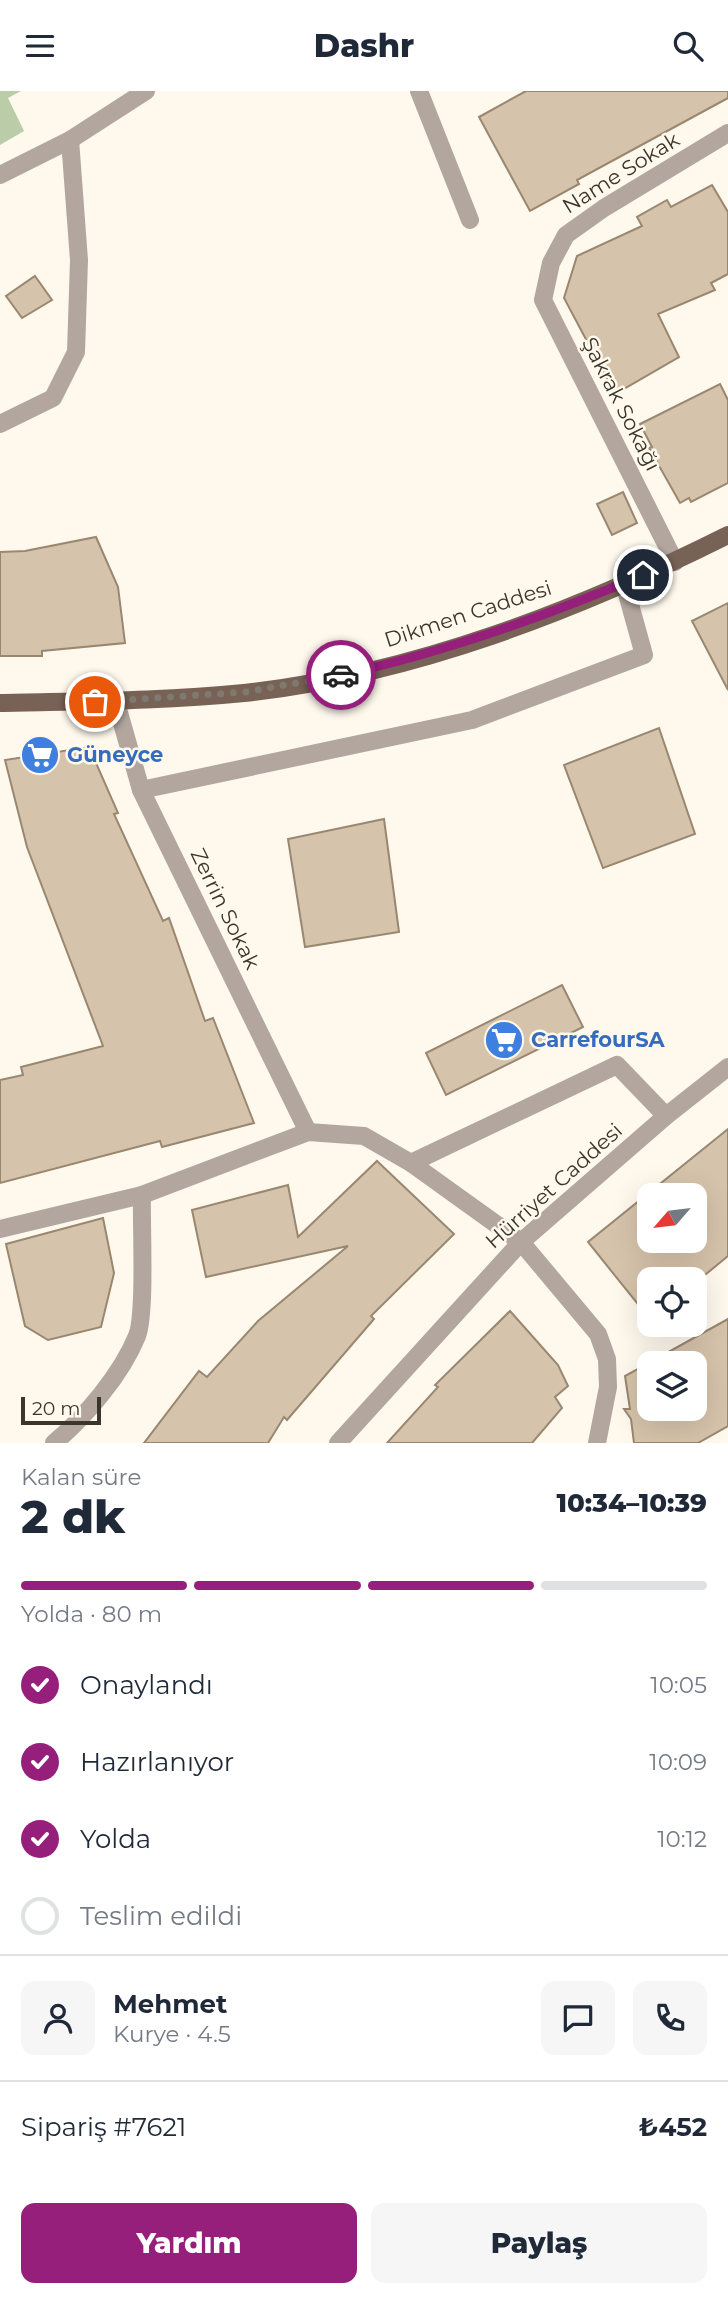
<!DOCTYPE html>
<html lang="tr">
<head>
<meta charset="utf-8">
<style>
  :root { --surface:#fff; --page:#f6f6f7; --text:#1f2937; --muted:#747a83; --line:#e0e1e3; --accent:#961f7b }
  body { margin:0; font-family:Montserrat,sans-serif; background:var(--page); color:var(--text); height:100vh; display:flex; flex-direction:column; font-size:26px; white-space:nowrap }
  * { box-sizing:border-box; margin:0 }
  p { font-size:23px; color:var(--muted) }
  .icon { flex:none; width:38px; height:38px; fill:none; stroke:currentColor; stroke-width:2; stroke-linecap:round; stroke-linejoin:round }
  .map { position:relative; height:1352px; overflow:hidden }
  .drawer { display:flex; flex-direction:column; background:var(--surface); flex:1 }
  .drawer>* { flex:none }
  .needle { width:46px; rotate:242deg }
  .fabs { position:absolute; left:637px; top:1092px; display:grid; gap:14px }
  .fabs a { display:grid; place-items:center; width:70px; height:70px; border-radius:14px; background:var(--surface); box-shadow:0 7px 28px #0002; font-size:35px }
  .scale { position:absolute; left:21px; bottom:18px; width:80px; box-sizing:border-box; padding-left:7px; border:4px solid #3b362b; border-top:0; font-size:19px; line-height:24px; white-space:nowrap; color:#3b362b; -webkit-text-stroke:5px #fef8ed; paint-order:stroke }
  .pin { position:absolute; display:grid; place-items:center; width:60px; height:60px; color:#fff; margin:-30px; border:4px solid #fff; border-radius:50%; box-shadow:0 2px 7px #0007 }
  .courier { position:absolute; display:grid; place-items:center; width:70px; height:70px; margin:-35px; border:5px solid #961f7b; border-radius:50%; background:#fff; color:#222; box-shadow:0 2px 9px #0007 }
  .summary em { font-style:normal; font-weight:800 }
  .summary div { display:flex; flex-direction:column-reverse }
  .summary { display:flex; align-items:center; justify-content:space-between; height:119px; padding:0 21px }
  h1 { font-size:46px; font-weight:800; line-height:52px }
  .bar { display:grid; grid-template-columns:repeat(4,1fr); gap:10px 7px; align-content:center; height:84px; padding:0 21px }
  .bar i { height:9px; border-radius:5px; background:var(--line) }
  .bar .on { background:var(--accent) }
  .bar p { grid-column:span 4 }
  .line { display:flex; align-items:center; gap:18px; padding:0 21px; border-top:2px solid var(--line) }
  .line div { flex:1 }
  .round { display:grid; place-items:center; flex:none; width:74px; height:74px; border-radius:14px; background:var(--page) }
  ol { padding:0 21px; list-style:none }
  li { display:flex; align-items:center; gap:21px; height:77px }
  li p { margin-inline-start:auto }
  li .icon { padding:7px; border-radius:50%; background:var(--accent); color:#fff; stroke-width:4 }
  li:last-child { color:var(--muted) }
  li i { width:38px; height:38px; border:4px solid var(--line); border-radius:50% }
  .button { display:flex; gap:14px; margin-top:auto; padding:14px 21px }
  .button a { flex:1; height:80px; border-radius:14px; background:var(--accent); color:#fff; font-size:28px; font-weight:800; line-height:80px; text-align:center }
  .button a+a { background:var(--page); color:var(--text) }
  header { display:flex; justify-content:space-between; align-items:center; height:91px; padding:0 21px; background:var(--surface); font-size:32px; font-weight:800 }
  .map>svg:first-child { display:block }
</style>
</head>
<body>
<header><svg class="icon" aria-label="menu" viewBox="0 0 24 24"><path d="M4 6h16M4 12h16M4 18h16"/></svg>Dashr<svg class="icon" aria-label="search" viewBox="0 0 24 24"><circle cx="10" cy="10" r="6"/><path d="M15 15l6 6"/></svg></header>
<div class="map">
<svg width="728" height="1352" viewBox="0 0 728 1352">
  <rect width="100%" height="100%" fill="#fef8ed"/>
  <path fill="#bbcca8" d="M 0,0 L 21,0 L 8,7 L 24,40 L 0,54 Z"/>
  <g fill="#d6c3ab" stroke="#998770" stroke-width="2" fill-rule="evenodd">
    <path d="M 526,0 L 728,0 L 728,7 L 577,89 L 579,93 L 530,120 L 479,26 Z"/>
    <path d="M 712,94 L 728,121 L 728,183 L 711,192 L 715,199 L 658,223 L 679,266 L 615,303 L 564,207 L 577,165 L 642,135 L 637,126 L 667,109 L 671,116 Z"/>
    <path d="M 35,185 L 52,209 L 22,227 L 6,205 Z"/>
    <path d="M 720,293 L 728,309 L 728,392 L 691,411 L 689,407 L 680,412 L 649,357 L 652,356 L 640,333 Z"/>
    <path d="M 623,401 L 637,432 L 612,444 L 597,413 Z"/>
    <path d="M 96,446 L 118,496 L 125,552 L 42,560 L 42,565 L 0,565 L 0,461 L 25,460 Z"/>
    <path d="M 728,512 L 728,599 L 692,530 Z"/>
    <path d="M 659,637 L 695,743 L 603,777 L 564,674 Z"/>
    <path d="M 89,656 L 118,722 L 114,723 L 163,830 L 169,827 L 205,930 L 213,927 L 254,1032 L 162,1056 L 160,1050 L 0,1092 L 0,989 L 23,984 L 21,976 L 103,955 L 27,756 L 5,669 Z"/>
    <path d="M 384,728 L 399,841 L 305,856 L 288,748 Z"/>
    <path d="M 562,894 L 583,936 L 446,1004 L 426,962 Z"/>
    <path d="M 728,1038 L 728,1165 L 700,1188 L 649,1188 L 649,1227 L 588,1151 ZM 649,1104 L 695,1104 L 695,1150 L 649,1150 Z"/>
    <path d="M 377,1070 L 454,1143 L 371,1225 L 374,1228 L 287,1329 L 284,1326 L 268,1352 L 144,1352 L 199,1280 L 207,1286 L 258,1230 L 348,1155 L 206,1186 L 192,1119 L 288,1094 L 298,1146 Z"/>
    <path d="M 103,1127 L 114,1182 L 101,1236 L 48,1249 L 25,1235 L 6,1153 Z"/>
    <path d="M 510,1220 L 558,1274 L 568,1295 L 555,1306 L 562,1317 L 532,1352 L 387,1352 L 438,1296 L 435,1294 Z"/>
    <path d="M 728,1228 L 728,1335 L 698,1352 L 634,1352 L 631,1328 L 624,1318 L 630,1318 L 625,1285 ZM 649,1272 L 695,1272 L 695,1318 L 649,1318 Z"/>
  </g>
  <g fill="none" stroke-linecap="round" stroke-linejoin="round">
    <g stroke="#b2a69f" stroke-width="18">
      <path d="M 419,0 L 470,129"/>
      <path d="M 0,84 L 70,49 L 146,0"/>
      <path d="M 0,333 L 53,307 L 76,261 L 79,169 L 70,49"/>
      <path d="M 675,471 L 543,209 L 551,172 L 566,144 L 604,117 L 728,42"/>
      <path d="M 116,611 L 141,699 L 308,1041"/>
      <path d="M 141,699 L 472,629 L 644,564 L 624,492"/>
      <path d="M 411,1072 L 617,974 L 666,1025"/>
      <path d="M 0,1138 L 142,1104 L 308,1041 L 364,1045 L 411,1072 L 521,1151 L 598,1243 L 607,1268 L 608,1296 L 597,1352"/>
      <path d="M 54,1352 C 86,1325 121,1284 137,1245 C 146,1222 141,1133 142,1104"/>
      <path d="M 338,1352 L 521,1151 L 666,1025 L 728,976"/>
    </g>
    <path stroke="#776255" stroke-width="18" d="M 0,612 C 82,610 163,610 244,602 C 412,584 578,519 728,444"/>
  </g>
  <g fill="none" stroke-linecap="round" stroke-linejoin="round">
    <path stroke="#7f7a6f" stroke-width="7" stroke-dasharray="0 12.6" d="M 95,611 L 246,601 L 341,584"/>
    <path stroke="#961f7b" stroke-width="9" d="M 341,584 C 445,561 544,526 643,484"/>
  </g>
  <defs>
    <g id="supermarket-disc" transform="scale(2.0125)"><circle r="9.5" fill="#3f7fe0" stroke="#fef8ed"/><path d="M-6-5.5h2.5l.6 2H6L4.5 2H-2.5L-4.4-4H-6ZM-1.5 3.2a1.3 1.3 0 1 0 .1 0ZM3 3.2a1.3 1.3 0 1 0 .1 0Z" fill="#fff"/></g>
  </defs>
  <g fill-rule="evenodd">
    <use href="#supermarket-disc" x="40" y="664"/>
    <use href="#supermarket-disc" x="504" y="949"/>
  </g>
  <g text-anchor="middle" stroke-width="5" stroke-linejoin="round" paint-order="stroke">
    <g font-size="21" fill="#3b362b" stroke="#fef8ed">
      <text transform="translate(621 82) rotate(-32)" y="7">Name Sokak</text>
      <text transform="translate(621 313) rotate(63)" y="7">Şakrak Sokağı</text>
      <text transform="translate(468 523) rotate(-18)" y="7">Dikmen Caddesi</text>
      <text transform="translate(225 818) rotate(64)" y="7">Zerrin Sokak</text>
      <text transform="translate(554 1095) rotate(-42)" y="7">Hürriyet Caddesi</text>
    </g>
    <g font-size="21" font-weight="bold" fill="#366cbe" stroke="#fef8ed" text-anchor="start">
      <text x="67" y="671">Güneyce</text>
      <text x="531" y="956">CarrefourSA</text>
    </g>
  </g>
</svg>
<div class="fabs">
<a><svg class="needle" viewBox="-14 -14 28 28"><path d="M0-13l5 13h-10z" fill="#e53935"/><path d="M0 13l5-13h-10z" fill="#747a83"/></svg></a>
<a><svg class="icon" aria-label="locate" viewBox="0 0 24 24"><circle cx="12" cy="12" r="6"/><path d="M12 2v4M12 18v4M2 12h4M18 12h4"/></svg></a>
<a><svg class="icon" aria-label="layers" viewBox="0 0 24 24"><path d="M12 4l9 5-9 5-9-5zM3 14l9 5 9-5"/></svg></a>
</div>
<div class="scale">20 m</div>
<div class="pin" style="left:95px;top:611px;background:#ea580c"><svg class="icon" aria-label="bag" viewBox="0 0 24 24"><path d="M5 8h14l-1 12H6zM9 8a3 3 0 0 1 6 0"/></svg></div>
<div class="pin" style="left:643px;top:484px;background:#1f2937"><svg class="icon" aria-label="home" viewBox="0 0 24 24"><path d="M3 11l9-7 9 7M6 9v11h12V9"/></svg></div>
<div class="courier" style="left:341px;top:584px"><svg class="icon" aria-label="car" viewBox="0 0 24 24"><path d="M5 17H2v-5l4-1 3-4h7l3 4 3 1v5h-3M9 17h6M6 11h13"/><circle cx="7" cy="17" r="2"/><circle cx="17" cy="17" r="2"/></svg></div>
</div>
<section class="drawer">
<div class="summary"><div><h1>2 dk</h1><p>Kalan süre</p></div><em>10:34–10:39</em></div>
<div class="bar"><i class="on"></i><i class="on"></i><i class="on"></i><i></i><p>Yolda · 80 m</p></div>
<ol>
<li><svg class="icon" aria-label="check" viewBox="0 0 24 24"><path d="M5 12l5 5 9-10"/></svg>Onaylandı<p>10:05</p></li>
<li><svg class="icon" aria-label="check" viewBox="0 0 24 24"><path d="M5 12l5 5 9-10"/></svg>Hazırlanıyor<p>10:09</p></li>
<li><svg class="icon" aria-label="check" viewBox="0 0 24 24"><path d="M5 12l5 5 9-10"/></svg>Yolda<p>10:12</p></li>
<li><i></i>Teslim edildi</li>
</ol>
<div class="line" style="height:126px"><a class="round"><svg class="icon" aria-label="person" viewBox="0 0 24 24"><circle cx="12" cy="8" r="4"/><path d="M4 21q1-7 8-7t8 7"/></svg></a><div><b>Mehmet</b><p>Kurye · 4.5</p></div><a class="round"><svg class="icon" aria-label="chat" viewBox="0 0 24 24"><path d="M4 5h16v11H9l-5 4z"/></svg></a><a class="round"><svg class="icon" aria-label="phone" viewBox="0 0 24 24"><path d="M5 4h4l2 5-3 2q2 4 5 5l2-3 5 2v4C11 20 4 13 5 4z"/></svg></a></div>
<div class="line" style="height:91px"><div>Sipariş #7621</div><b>₺452</b></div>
<div class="button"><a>Yardım</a><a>Paylaş</a></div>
</section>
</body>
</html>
